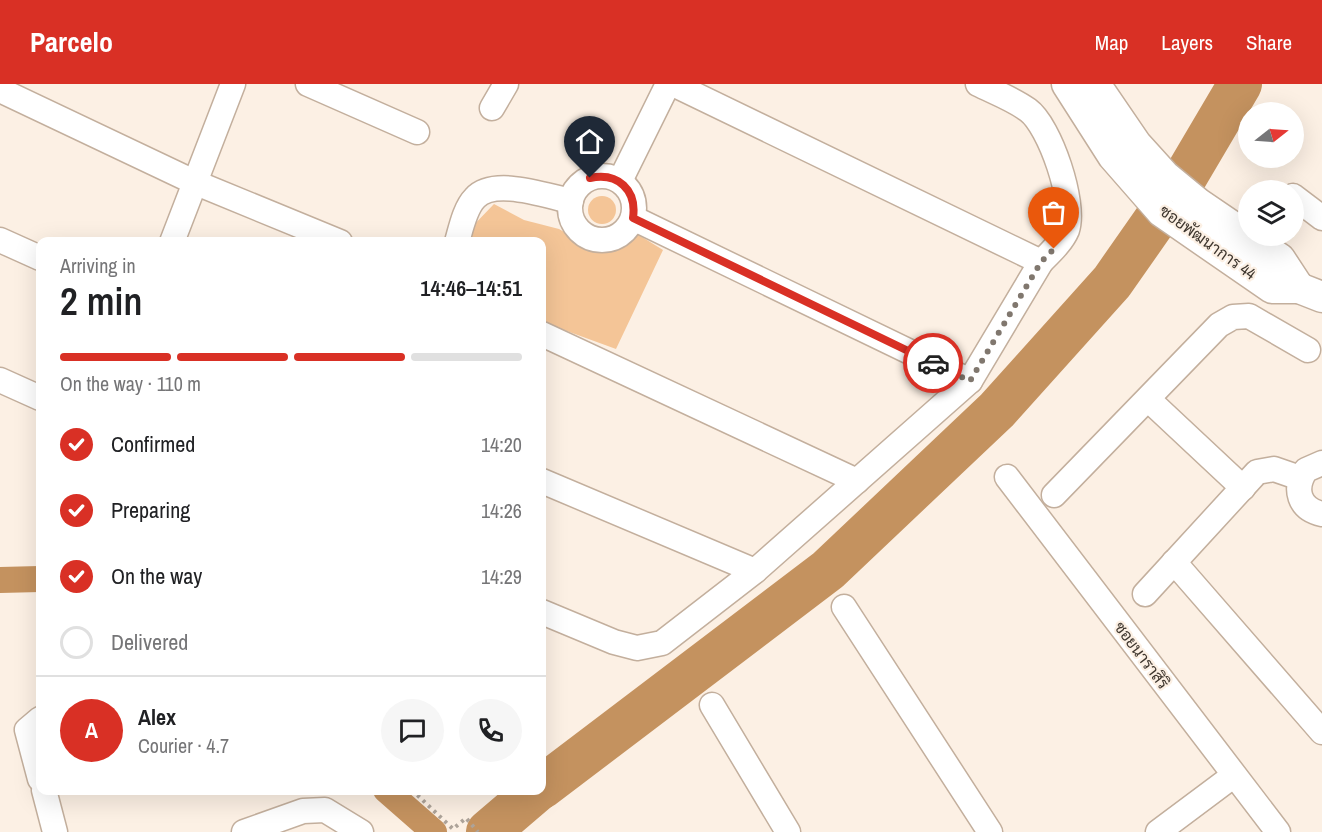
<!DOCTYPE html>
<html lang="en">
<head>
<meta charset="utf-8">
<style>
  :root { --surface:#fff; --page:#f6f6f6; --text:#202124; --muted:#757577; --line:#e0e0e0; --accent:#d93025 }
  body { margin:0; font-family:"Archivo Narrow",Sarabun,sans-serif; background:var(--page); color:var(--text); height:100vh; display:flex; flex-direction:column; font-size:22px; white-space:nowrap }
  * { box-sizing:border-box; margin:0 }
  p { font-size:20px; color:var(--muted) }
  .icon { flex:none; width:33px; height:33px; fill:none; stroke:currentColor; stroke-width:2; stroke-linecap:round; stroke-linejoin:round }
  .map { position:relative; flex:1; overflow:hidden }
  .drawer { position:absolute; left:36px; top:153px; width:510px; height:558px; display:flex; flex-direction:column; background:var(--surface); border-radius:12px; box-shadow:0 6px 24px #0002 }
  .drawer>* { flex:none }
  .needle { width:39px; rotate:73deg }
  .buttons { position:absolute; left:1238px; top:18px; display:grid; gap:12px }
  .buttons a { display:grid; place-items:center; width:66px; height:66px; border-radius:50%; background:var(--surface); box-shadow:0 6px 24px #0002; font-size:30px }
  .pin { position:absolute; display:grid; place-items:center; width:51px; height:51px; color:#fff; margin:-62px -26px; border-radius:50% 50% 50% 0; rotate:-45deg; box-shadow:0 0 6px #0007 }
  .pin .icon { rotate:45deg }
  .courier { position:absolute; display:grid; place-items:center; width:60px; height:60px; margin:-30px; border:4px solid #d93025; border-radius:50%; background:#fff; color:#222; box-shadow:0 2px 8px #0007 }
  .summary em { font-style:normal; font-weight:600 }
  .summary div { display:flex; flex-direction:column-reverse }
  .summary { display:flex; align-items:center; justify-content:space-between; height:102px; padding:0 24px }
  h1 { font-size:39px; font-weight:600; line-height:45px }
  .bar { display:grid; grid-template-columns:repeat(4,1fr); gap:9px 6px; align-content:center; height:72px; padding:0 24px }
  .bar i { height:8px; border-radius:4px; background:var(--line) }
  .bar .on { background:var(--accent) }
  .bar p { grid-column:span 4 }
  .line { display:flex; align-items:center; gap:15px; padding:0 24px; border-top:2px solid var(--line) }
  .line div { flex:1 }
  .round { display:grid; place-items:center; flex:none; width:63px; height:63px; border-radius:32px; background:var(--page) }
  ol { padding:0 24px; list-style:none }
  li { display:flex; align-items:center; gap:18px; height:66px }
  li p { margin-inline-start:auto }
  li .icon { padding:6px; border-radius:50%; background:var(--accent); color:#fff; stroke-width:4 }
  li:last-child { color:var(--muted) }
  li i { width:33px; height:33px; border:3px solid var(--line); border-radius:50% }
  header { display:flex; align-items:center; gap:36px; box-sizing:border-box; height:84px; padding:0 30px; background:var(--accent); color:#fff }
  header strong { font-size:28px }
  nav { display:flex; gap:33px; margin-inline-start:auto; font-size:21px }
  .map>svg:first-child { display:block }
</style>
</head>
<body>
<header>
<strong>Parcelo</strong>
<nav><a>Map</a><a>Layers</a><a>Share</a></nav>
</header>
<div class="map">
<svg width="1322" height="748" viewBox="0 0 1322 748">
  <rect width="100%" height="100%" fill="#fcf0e4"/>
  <g fill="#f4c597">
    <circle cx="602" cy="126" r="14"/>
    <path d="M 494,120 L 524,136 L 559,145 L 587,161 L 619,158 L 634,148 L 663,166 L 616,265 L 542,238 L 542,158 L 466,158 L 467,148 Z"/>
  </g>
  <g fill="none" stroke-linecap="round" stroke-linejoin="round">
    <g stroke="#c4925f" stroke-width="26">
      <path d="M 0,496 L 40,495"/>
      <path d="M 386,706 L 434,748"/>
    </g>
    <g stroke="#c4925f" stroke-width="44">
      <path d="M 542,703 L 828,486 L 997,326 L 1112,198 L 1184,95 L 1240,0"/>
      <path d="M 488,748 L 537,706"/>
    </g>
    <g stroke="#c3af9d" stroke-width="27">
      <g id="minor">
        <path d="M 308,0 L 417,48"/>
        <path d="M 673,0 L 1041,178"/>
        <path d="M 0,6 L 194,98 L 340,158"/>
        <path d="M 492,24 L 506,0"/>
        <circle cx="602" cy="124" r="32"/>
        <path d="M 620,97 L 668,0"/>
        <path d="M 1293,112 L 1322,134"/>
        <path d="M 633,134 L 970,297"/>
        <path d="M 0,156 L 40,174"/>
        <path d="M 172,158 L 233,0"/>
        <path d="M 457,158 C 461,144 465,124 475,114 C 494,93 546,112 571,117"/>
        <path d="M 542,250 L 857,397"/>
        <path d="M 0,296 L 40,314"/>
        <path d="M 1149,316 L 1243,404"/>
        <path d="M 1322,379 L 1306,386 C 1293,405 1299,425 1322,430"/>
        <path d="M 1007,393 L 1278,748"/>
        <path d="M 542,397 L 755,487"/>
        <path d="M 1054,411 L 1219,241 L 1233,233 L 1249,232 L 1308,266"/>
        <path d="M 1174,478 L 1322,648"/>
        <path d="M 1145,510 L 1257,388 L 1274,385 L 1300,394"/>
        <path d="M 844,523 L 990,748"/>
        <path d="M 542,528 L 614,558 L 637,564 L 662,559 L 755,487 L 970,297 L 1041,178 C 1050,169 1062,158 1067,146 C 1076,119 1050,42 1028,26 C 1013,15 994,8 978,0"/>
        <path d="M 712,621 L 788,748"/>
        <path d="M 40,635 L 27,646 L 40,695"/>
        <path d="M 44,706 L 55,748"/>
        <path d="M 244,748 L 303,727 L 325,726 L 361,748"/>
        <path d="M 1158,748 L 1233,692"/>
      </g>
    </g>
    <g stroke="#c3af9d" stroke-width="33">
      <g id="tertiary">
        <path d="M 1067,0 L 1113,72 L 1162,128 L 1272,204 L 1299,204 L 1322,213"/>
        <path d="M 1095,0 L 1136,60 L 1165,92 L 1199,120 L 1280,175 L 1299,204"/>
      </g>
    </g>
    <path stroke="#ada399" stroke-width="4" stroke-dasharray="3 4.5" stroke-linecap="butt" d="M 412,706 L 453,745 L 466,734 L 478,748"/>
    <use href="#minor" stroke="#fff" stroke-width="24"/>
    <use href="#tertiary" stroke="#fff" stroke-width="30"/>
  </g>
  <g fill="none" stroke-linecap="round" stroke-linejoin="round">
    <path stroke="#80776e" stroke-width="6" stroke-dasharray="0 10.8" d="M 933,279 L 970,297 L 1041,178 L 1054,165"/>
    <path stroke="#d93025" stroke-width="8" d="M 590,94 C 618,88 637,106 633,134 L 933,279"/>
  </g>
  <g text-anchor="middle" stroke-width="4.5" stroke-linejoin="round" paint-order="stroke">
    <g font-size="16" fill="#3e362e" stroke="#fcf0e4">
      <text transform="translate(1208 158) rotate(36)" y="6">ซอยพัฒนาการ 44</text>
      <text transform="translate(1142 571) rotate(53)" y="6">ซอยนาราสิริ</text>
    </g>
  </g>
</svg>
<div class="buttons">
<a><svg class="needle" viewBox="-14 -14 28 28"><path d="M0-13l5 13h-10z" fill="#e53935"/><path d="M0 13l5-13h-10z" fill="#757577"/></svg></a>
<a><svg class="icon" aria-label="layers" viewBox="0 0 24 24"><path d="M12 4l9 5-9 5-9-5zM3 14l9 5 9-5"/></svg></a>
</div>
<div class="pin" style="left:1054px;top:165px;background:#ea580c"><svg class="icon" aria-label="bag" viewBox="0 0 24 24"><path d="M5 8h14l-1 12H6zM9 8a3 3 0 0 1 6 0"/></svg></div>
<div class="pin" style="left:590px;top:94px;background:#1f2937"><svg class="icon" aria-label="home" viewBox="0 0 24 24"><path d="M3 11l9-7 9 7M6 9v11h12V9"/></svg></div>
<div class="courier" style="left:933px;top:279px"><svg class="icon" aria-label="car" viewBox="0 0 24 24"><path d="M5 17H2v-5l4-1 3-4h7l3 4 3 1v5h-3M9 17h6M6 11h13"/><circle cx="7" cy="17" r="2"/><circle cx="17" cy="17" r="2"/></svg></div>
<section class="drawer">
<div class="summary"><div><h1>2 min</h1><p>Arriving in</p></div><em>14:46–14:51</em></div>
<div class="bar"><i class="on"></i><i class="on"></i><i class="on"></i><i></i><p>On the way · 110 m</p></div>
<ol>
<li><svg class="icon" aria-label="check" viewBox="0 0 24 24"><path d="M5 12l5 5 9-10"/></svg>Confirmed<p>14:20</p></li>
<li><svg class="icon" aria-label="check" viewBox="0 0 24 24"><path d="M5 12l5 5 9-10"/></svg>Preparing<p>14:26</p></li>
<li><svg class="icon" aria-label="check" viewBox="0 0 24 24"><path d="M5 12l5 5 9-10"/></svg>On the way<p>14:29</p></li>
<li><i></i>Delivered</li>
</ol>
<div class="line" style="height:108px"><b class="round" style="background:var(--accent);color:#fff">A</b><div><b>Alex</b><p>Courier · 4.7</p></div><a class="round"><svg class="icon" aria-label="chat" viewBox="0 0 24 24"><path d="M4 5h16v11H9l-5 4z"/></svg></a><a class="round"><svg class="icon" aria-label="phone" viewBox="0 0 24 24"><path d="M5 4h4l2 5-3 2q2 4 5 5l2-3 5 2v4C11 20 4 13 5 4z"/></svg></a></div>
</section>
</div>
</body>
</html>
